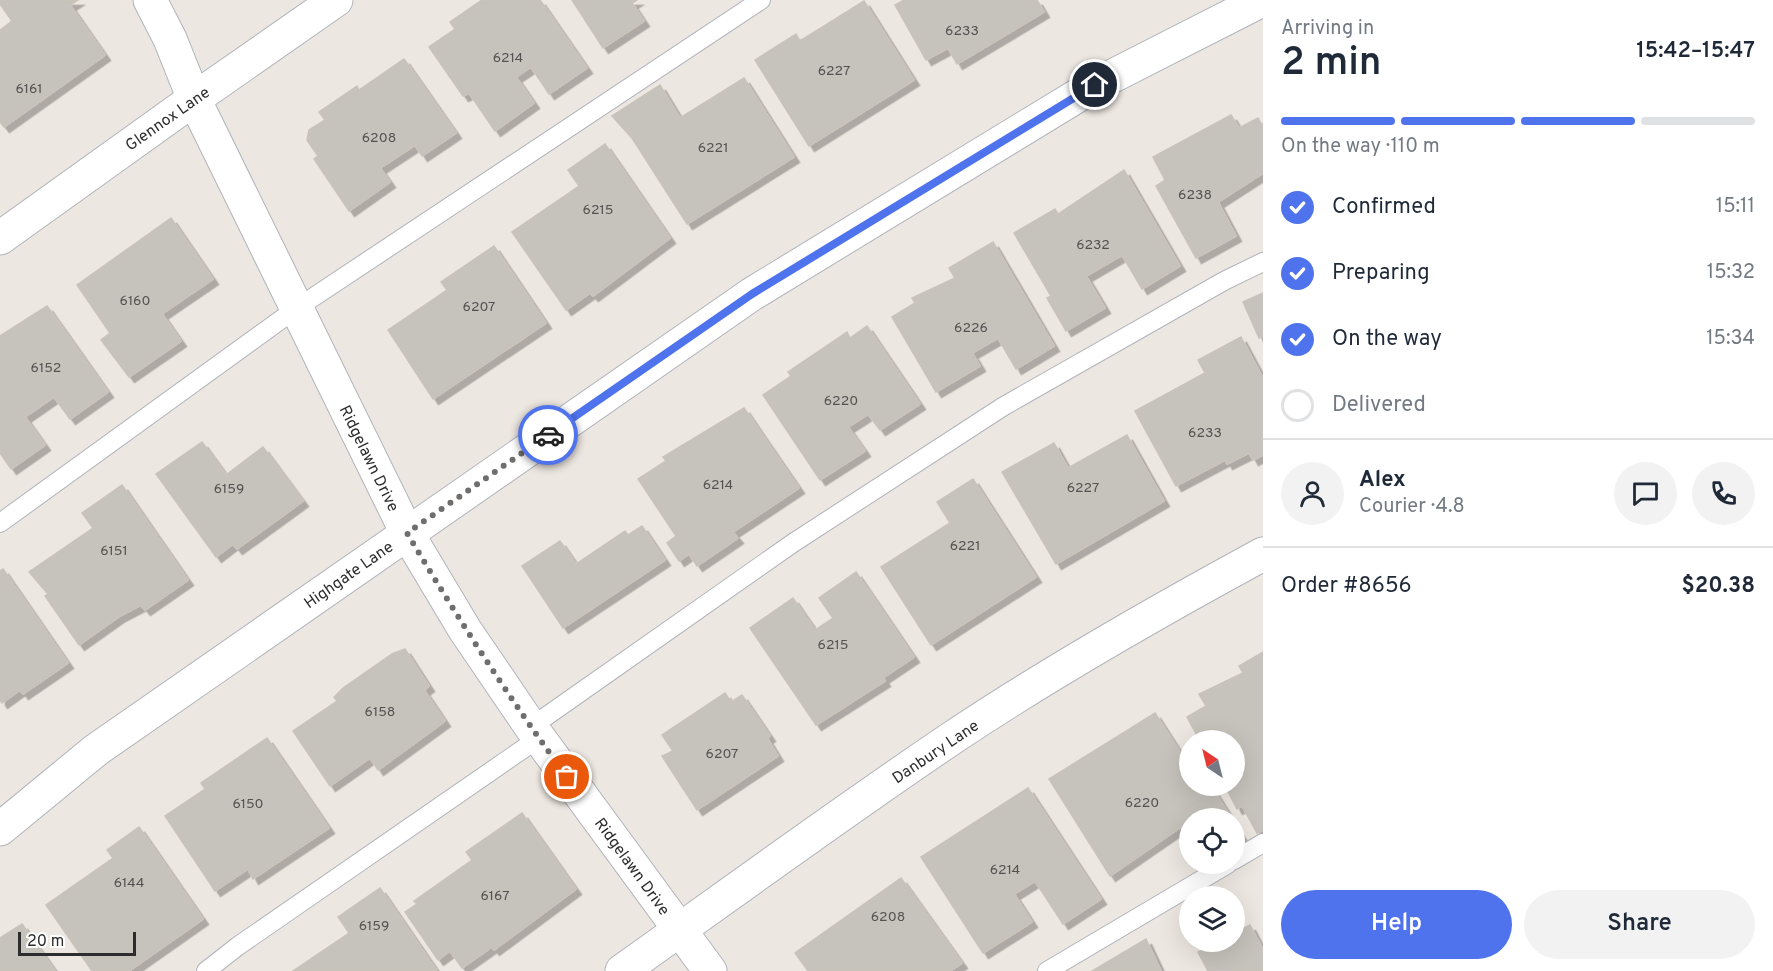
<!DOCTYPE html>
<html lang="en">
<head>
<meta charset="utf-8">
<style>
  :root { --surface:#fff; --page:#f2f2f3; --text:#1f2937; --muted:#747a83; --line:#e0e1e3; --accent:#4f73ec }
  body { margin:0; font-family:Overpass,sans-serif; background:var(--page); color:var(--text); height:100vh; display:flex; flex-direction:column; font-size:22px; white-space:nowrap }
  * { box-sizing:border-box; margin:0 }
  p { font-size:20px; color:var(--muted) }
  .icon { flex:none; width:33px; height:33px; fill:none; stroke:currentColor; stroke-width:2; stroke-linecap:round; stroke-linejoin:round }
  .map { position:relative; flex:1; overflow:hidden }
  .panel { display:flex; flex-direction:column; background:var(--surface); width:510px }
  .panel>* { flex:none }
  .needle { width:39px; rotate:325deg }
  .buttons { position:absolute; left:1179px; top:730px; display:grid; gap:12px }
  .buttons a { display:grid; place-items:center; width:66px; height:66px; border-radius:50%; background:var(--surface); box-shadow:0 6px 24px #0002; font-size:30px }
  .scale { position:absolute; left:18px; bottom:15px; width:118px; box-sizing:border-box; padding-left:6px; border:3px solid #2d2d2d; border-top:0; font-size:16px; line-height:21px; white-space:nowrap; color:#2d2d2d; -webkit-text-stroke:4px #fff; paint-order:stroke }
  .pin { position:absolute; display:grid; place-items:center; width:51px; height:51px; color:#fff; margin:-26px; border:3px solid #fff; border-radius:50%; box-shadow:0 2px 6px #0007 }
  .courier { position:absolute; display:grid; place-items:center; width:60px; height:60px; margin:-30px; border:4px solid #4f73ec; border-radius:50%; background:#fff; color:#222; box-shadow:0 2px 8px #0007 }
  .headline em { font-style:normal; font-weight:600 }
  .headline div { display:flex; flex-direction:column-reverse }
  .headline { display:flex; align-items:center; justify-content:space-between; height:102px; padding:0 18px }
  h1 { font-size:39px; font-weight:600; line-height:45px }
  .bar { display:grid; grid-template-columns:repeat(4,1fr); gap:9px 6px; align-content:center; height:72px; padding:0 18px }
  .bar i { height:8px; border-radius:4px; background:var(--line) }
  .bar .on { background:var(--accent) }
  .bar p { grid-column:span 4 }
  .line { display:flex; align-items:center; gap:15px; padding:0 18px; border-top:2px solid var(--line) }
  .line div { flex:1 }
  .round { display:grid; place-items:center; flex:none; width:63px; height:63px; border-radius:32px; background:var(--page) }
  ol { padding:0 18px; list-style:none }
  li { display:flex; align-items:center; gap:18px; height:66px }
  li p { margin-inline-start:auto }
  li .icon { padding:6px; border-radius:50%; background:var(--accent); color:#fff; stroke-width:4 }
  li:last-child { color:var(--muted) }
  li i { width:33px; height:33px; border:3px solid var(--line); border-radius:50% }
  .action { display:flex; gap:12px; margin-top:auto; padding:12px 18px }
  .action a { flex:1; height:69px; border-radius:36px; background:var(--accent); color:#fff; font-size:24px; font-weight:600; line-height:69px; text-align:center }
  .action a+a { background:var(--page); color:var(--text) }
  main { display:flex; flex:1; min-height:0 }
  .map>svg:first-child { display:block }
</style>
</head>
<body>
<main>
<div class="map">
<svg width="1263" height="971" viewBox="0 0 1263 971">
  <defs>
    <filter id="shadow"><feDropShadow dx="5.5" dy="5.5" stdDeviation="0" flood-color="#0004"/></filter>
  </defs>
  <rect width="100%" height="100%" fill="#ede7e1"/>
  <g fill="#c6c2bc" stroke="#c9c3ba" stroke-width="1.5" filter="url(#shadow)">
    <path d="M 0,0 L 78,0 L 70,5 L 105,55 L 4,127 L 0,122 L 0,30 L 12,21 L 0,4 Z"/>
    <path d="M 482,0 L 540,0 L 587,68 L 549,94 L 531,67 L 516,77 L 534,103 L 495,131 L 469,93 L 463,96 L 429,47 L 455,29 L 450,22 Z"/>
    <path d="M 572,0 L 637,0 L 632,3 L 644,21 L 603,48 Z"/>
    <path d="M 904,0 L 1037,0 L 1044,12 L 957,64 L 948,48 L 926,60 L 895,5 Z"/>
    <path d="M 864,1 L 914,80 L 809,146 L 755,60 L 796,34 L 800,41 Z"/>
    <path d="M 404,59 L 456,133 L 422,156 L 415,145 L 380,168 L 390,182 L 349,211 L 314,159 L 318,156 L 307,140 L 309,130 L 325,120 L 319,112 L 357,86 L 359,90 Z"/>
    <path d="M 744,78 L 794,157 L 687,224 L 632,138 L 612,116 L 660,85 L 680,118 Z"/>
    <path d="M 1231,115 L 1239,128 L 1258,118 L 1263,127 L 1263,173 L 1218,202 L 1236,236 L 1196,258 L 1156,186 L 1165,180 L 1153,157 Z"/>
    <path d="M 605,144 L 670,238 L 593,296 L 590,293 L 566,310 L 512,232 L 579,186 L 568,170 Z"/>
    <path d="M 1124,170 L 1180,266 L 1142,289 L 1122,255 L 1086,276 L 1105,308 L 1066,331 L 1047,298 L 1051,296 L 1014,233 L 1055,209 L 1058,214 Z"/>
    <path d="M 171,218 L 213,279 L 162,314 L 181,341 L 129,377 L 101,340 L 110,333 L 77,285 Z"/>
    <path d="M 993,242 L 1054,346 L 1016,369 L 998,338 L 972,353 L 980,366 L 936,392 L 892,317 L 915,303 L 912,298 L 955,278 L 949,268 Z"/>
    <path d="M 494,246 L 546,323 L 433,399 L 388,330 L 447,290 L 441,282 Z"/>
    <path d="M 1263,293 L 1263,336 L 1259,338 L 1243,302 Z"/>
    <path d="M 47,306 L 108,392 L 70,419 L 54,397 L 25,417 L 45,445 L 11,469 L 0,453 L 0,336 Z"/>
    <path d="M 867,326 L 920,404 L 880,430 L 868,414 L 848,427 L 865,451 L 820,480 L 763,395 L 791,376 L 788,372 L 847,332 L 850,338 Z"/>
    <path d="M 1241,337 L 1263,378 L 1263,455 L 1253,460 L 1249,453 L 1227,464 L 1225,460 L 1176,486 L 1135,411 L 1205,373 L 1198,360 Z"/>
    <path d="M 744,408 L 799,488 L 733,532 L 738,538 L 697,566 L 689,554 L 679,561 L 667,543 L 676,536 L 638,479 L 666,461 L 663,457 Z"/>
    <path d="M 1127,435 L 1164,501 L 1056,564 L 1002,472 L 1054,443 L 1068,468 Z"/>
    <path d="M 202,442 L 226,475 L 263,447 L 303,501 L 237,549 L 233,544 L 216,557 L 156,474 Z"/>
    <path d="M 973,479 L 1036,577 L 931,645 L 881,567 L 950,523 L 937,502 Z"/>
    <path d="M 122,485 L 188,580 L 145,610 L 141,605 L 120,616 L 79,645 L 45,596 L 48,594 L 29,572 L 93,528 L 82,513 Z"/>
    <path d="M 642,526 L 665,560 L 563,628 L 522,566 L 560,541 L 576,564 L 625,531 L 628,535 Z"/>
    <path d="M 3,569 L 68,663 L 23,694 L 20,690 L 2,703 L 0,700 L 0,571 Z"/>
    <path d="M 856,572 L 914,657 L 883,678 L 885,681 L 816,725 L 750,628 L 793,598 L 815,630 L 833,618 L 819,598 Z"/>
    <path d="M 405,649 L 429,686 L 424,690 L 445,721 L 378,770 L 370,758 L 330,786 L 293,731 L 337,701 L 334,697 L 343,688 L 392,654 Z"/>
    <path d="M 1263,652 L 1263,830 L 1257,833 L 1242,806 L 1237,809 L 1225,786 L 1234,786 L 1234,741 L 1200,741 L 1187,717 L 1206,706 L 1199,694 L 1243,673 L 1239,666 Z"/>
    <path d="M 725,693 L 731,702 L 742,695 L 770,736 L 767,738 L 778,756 L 697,810 L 662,756 L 673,751 L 662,735 Z"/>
    <path d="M 1155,713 L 1190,768 L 1190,786 L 1211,786 L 1232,819 L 1190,819 L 1190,840 L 1181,827 L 1110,876 L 1049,779 Z"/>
    <path d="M 267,738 L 329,828 L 253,879 L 248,869 L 215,891 L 165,816 L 205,789 L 201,783 Z"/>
    <path d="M 1028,788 L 1101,899 L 1063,924 L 1035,881 L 1014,894 L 1032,922 L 983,953 L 921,857 Z"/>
    <path d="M 522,813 L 576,889 L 494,950 L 492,947 L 462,968 L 450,951 L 438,960 L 405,912 L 417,904 L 414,901 L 472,860 L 466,852 Z"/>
    <path d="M 1234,824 L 1244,839 L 1234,845 Z"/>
    <path d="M 139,827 L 203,919 L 129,971 L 92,971 L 46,905 L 113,858 L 107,850 Z"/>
    <path d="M 901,878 L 962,963 L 950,971 L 808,971 L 795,953 Z"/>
    <path d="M 380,888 L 437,971 L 293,971 L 349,933 L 338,917 Z"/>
    <path d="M 22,924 L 55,971 L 0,971 L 0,938 Z"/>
    <path d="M 1250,925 L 1263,950 L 1263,971 L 1208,971 L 1198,952 L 1217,942 L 1234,942 L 1234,933 Z"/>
    <path d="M 1146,939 L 1161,971 L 1092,971 Z"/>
  </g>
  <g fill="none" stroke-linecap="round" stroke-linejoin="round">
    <g stroke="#b1b3bc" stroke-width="20">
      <g id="service">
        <path d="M 0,523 L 297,308 L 761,0"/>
        <path d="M 531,727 L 793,543 L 1004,406 L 1224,281 L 1263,262"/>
        <path d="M 1234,860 L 1263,843"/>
        <path d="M 206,971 L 238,946 L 539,738"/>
        <path d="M 1047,971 L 1228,864"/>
      </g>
    </g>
    <g stroke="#b1b3bc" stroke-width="35">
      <g id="minor">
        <path d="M 150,0 L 170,39 L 194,99 L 407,533 L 465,630 L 531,727 L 710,971"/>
        <path d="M 0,238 L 194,99 L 336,0"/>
        <path d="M 0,829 L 96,750 L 752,294 L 1095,85 L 1262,0"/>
        <path d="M 622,971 C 733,892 842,812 955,736 C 1054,670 1158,611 1263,554"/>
      </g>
    </g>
    <use href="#service" stroke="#fff" stroke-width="18"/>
    <use href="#minor" stroke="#fff" stroke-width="33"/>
  </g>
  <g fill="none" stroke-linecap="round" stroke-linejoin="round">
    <path stroke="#706e6c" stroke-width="6" stroke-dasharray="0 10.8" d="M 548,435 L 407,533 C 457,617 509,698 567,777"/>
    <path stroke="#4f73ec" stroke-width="8" d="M 548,435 L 752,294 L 1095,85"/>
  </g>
  <g text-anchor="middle" stroke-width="4.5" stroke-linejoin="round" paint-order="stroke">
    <g font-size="14" fill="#535251">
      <text x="962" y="35">6233</text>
      <text x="508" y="62">6214</text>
      <text x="834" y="75">6227</text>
      <text x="29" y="93">6161</text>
      <text x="379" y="142">6208</text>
      <text x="713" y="152">6221</text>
      <text x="1195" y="199">6238</text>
      <text x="598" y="214">6215</text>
      <text x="1093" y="249">6232</text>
      <text x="135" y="305">6160</text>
      <text x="479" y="311">6207</text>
      <text x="971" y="332">6226</text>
      <text x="46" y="372">6152</text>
      <text x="841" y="405">6220</text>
      <text x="1205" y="437">6233</text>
      <text x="718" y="489">6214</text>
      <text x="1083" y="492">6227</text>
      <text x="229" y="493">6159</text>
      <text x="965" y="550">6221</text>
      <text x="114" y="555">6151</text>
      <text x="833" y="649">6215</text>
      <text x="380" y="716">6158</text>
      <text x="722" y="758">6207</text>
      <text x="1142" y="807">6220</text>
      <text x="248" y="808">6150</text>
      <text x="1005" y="874">6214</text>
      <text x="129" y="887">6144</text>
      <text x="495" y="900">6167</text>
      <text x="888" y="921">6208</text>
      <text x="374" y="930">6159</text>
    </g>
    <g font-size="16" fill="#2d2d2d" stroke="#fff">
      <text transform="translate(167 118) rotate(-35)" y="6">Glennox Lane</text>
      <text transform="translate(370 458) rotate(64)" y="6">Ridgelawn Drive</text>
      <text transform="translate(348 574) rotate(-35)" y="6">Highgate Lane</text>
      <text transform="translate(935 751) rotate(-34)" y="6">Danbury Lane</text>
      <text transform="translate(633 866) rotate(54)" y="6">Ridgelawn Drive</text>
    </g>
  </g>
</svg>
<div class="buttons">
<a><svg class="needle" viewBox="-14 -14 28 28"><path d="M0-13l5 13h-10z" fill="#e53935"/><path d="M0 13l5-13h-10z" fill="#747a83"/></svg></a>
<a><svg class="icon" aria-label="locate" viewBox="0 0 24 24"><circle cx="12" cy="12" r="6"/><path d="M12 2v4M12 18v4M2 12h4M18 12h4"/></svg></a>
<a><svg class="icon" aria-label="layers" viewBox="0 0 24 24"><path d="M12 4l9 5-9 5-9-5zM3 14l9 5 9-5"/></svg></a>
</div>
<div class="scale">20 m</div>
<div class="pin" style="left:567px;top:777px;background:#ea580c"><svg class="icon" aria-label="bag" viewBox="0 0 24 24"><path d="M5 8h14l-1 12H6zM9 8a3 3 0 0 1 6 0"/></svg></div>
<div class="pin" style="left:1095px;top:85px;background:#1f2937"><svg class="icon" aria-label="home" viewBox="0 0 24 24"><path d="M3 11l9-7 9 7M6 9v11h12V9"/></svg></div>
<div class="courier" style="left:548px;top:435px"><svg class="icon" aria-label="car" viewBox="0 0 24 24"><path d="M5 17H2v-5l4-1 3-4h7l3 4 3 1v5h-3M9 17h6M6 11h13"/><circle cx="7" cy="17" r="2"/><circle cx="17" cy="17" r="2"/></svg></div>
</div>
<section class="panel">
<div class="headline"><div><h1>2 min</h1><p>Arriving in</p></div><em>15:42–15:47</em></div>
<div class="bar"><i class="on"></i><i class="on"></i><i class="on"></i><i></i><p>On the way · 110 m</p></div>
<ol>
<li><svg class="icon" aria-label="check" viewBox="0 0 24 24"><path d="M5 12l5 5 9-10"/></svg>Confirmed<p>15:11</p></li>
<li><svg class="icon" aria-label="check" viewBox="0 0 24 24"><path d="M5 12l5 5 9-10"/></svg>Preparing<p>15:32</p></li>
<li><svg class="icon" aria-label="check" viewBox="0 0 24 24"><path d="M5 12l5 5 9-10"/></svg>On the way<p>15:34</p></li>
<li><i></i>Delivered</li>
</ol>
<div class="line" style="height:108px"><a class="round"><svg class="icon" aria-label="person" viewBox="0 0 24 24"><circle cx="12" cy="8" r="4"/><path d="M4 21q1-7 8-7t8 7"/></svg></a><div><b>Alex</b><p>Courier · 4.8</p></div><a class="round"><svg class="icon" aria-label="chat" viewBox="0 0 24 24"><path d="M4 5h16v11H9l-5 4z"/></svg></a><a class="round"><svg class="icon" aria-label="phone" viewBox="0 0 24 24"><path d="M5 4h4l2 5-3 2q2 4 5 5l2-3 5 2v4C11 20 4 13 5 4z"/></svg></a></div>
<div class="line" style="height:78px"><div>Order #8656</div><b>$20.38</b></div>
<div class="action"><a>Help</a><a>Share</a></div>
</section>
</main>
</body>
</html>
